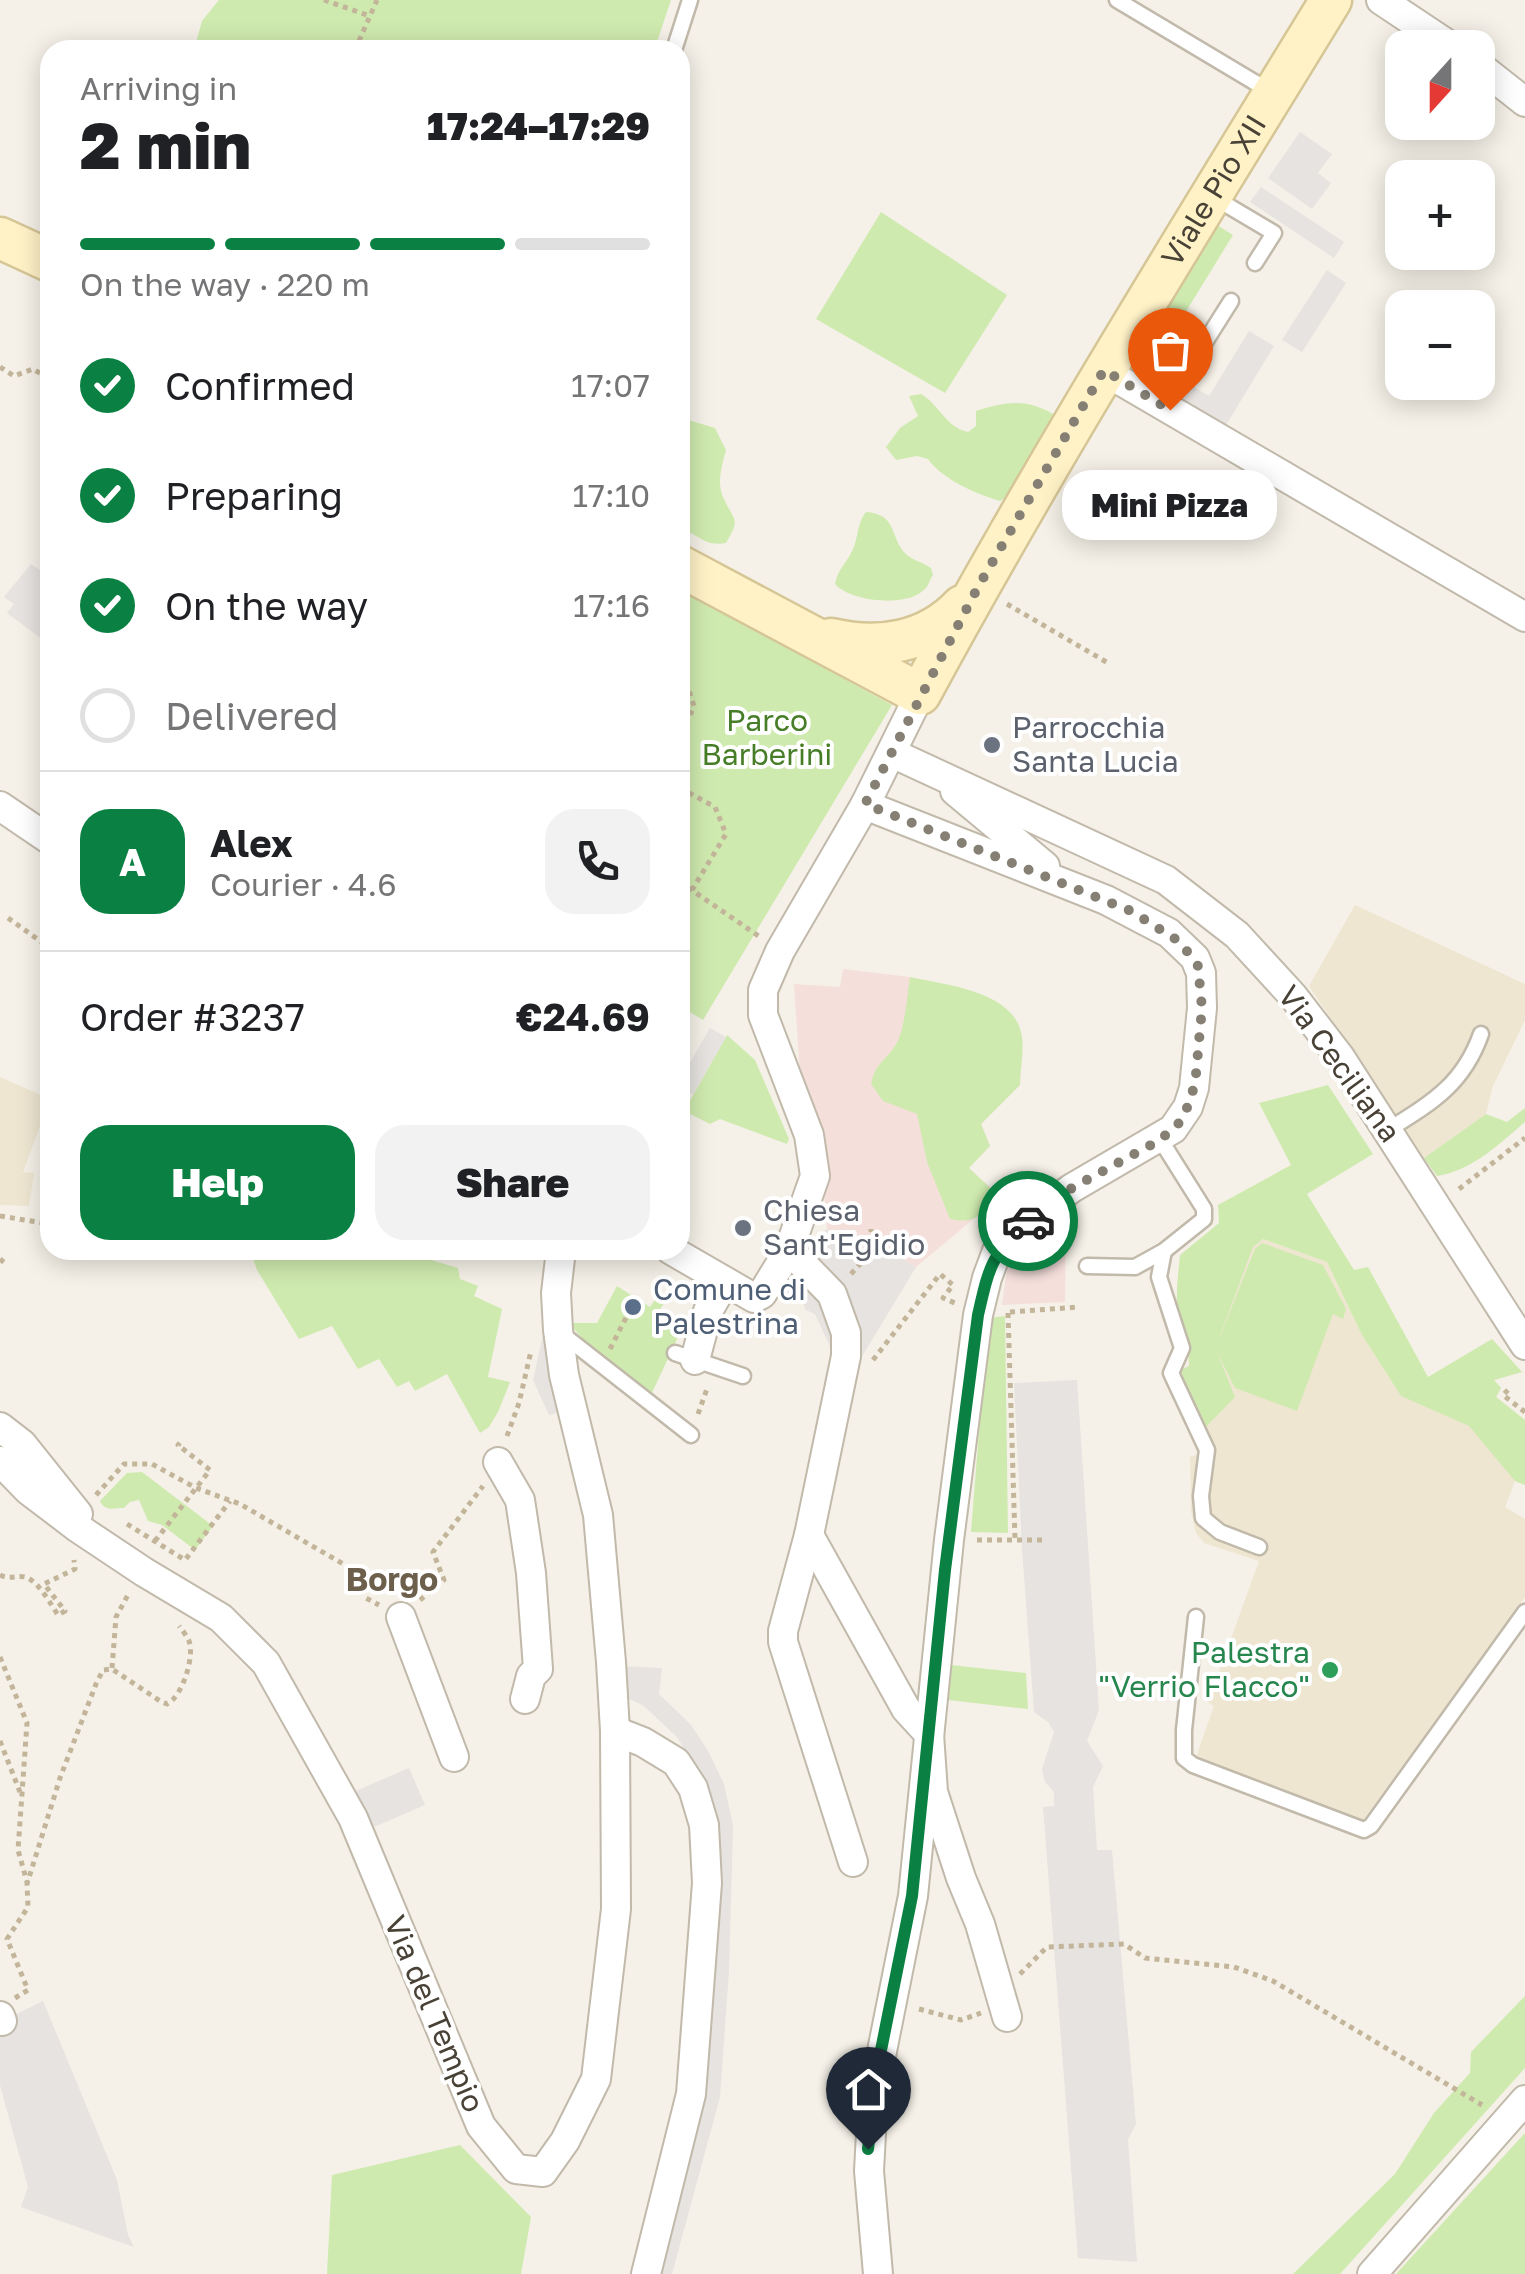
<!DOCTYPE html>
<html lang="en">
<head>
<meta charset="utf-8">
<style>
  :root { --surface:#fff; --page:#f2f2f2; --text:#202124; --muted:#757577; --line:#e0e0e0; --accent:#0b8043 }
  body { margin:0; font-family:"Golos Text",sans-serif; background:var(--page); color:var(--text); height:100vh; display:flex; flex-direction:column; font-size:38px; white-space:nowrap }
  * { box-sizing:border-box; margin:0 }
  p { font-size:32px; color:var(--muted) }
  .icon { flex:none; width:55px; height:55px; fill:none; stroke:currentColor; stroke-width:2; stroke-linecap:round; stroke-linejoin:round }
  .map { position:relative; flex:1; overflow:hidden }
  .side { position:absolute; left:40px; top:40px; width:650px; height:1220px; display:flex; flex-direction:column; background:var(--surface); border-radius:30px; box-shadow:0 5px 25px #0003 }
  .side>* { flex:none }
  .needle { width:65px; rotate:201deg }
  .buttons { position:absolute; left:1385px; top:30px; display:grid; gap:20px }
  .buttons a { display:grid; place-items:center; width:110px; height:110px; border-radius:20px; background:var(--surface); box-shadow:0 5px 25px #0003; font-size:50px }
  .pin { position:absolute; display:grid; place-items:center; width:85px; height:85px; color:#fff; margin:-102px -42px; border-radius:50% 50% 50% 0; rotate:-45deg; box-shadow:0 0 10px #0007 }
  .pin .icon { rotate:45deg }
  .courier { position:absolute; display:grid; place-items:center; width:100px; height:100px; margin:-50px; border:8px solid #0b8043; border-radius:50%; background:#fff; color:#222; box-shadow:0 2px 12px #0007 }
  .bubble { position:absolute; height:70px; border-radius:30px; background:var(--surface); box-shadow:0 5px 25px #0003; font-size:32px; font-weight:800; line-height:70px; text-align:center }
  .summary em { font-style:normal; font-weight:800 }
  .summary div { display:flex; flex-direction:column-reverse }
  .summary { display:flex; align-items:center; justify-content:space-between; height:170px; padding:0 40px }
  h1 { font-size:65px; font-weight:800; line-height:75px }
  .bar { display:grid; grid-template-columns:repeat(4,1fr); gap:15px 10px; align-content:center; height:120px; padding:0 40px }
  .bar i { height:12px; border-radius:8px; background:var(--line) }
  .bar .selected { background:var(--accent) }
  .bar p { grid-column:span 4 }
  .line { display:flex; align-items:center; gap:25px; padding:0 40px; border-top:2px solid var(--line) }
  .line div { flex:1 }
  .round { display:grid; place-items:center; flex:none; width:105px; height:105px; border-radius:30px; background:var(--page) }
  ol { padding:0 40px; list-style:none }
  li { display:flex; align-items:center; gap:30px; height:110px }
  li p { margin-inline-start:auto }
  li .icon { padding:10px; border-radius:50%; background:var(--accent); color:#fff; stroke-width:4 }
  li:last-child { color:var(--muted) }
  li i { width:55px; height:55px; border:5px solid var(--line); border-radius:50% }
  .button { display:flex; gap:20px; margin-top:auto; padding:20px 40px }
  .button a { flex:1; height:115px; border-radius:30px; background:var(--accent); color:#fff; font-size:40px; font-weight:800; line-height:115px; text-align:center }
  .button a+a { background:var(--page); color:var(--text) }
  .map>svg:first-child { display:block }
</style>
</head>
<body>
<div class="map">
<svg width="1525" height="2274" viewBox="0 0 1525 2274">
  <rect width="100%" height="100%" fill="#f5f1e8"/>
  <g fill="#eee6d1">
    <path d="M 1355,905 L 1525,984 L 1525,1020 L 1493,1086 L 1486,1114 L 1424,1158 L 1309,986 Z"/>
    <path d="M 0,1077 L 50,1099 L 23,1172 L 34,1173 L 29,1206 L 0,1205 Z"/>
    <path d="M 1249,1234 L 1327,1262 L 1362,1335 L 1401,1396 L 1492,1339 L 1522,1372 L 1494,1380 L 1501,1388 L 1496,1397 L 1525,1420 L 1525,1485 L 1515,1481 L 1505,1507 L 1525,1519 L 1525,1597 L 1361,1823 L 1196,1757 L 1214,1706 L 1208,1702 L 1259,1561 L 1204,1543 L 1196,1533 L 1191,1511 L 1190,1457 L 1215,1448 L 1180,1370 L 1189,1366 L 1188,1344 L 1180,1328 L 1177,1287 L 1180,1255 Z"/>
  </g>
  <g fill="#f5dfdb">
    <path d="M 843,969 L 910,977 L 991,999 L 1017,1022 L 1022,1038 L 1020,1085 L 981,1124 L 990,1146 L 969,1168 L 1000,1197 L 916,1267 L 881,1247 L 837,1246 L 827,1228 L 818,1124 L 800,1074 L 794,984 L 840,987 Z"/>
    <path d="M 1066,1224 L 1065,1302 L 1002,1305 L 1007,1269 L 1018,1249 L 1042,1230 Z"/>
  </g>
  <g fill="#cfeaaf">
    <path d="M 219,0 L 671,0 L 657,42 L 649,50 L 194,50 L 202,21 Z"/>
    <path d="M 881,212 L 1007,295 L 945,393 L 816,319 Z"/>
    <path d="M 1217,225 L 1233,235 L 1174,331 L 1158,321 Z"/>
    <path d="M 921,394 C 940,405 945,427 968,432 L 976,426 L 976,411 C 1008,401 1028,398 1058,417 L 1032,452 L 1015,490 L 1000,501 C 976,494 942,479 928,459 L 917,456 L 896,460 L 886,447 L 900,428 L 918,416 L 909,396 Z"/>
    <path d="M 685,419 L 715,428 L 726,450 C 722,465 716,484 724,499 C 734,521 741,518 726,543 C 702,547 700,533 680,530 L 680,425 Z"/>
    <path d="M 866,512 C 896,514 890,534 903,551 C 910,560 923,562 931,568 L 933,575 C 930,579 929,585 925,589 C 907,608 851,602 835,584 C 838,569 845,565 851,553 C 859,540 856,524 866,512 Z"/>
    <path d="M 680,589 L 892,705 L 703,1020 L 680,1006 Z"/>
    <path d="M 910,977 C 946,985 1016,991 1022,1037 C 1024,1052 1020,1070 1020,1085 L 981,1124 L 990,1146 L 969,1168 L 1000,1197 C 983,1213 975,1225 950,1219 L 927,1162 L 917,1114 L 883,1101 L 871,1084 C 876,1058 893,1058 900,1035 C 906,1017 907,996 910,977 Z"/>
    <path d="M 727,1035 L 755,1060 L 789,1139 L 787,1144 L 720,1119 L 710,1124 L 684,1111 Z"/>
    <path d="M 1328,1085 L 1373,1154 L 1307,1194 L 1354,1270 L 1368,1267 L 1428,1377 L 1492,1339 L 1522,1372 L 1494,1380 L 1501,1388 L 1496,1397 L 1525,1420 L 1525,1485 L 1515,1481 L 1469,1426 L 1401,1396 L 1362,1335 L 1327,1262 L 1263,1239 L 1253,1247 L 1215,1349 L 1255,1249 L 1262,1243 L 1323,1265 L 1346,1309 L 1343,1319 L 1333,1314 L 1297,1411 L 1235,1388 L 1217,1352 L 1235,1397 L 1206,1427 L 1180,1370 L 1189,1366 C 1189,1348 1185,1343 1180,1327 C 1174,1305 1178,1278 1180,1255 L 1219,1223 L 1218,1205 L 1291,1165 L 1259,1103 Z"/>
    <path d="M 1525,1108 L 1525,1122 C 1498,1145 1473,1170 1437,1176 L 1424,1158 L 1486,1114 L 1507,1122 Z"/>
    <path d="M 250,1250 L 415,1250 L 429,1254 L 428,1259 L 458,1268 L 460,1279 L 478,1286 L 474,1296 L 502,1309 L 488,1377 L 510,1382 L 498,1412 L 489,1427 L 480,1433 L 447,1374 L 415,1391 L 409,1381 L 397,1387 L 379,1359 L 358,1369 L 332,1326 L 299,1339 L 257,1270 Z"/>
    <path d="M 617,1286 L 650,1307 L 658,1295 L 666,1300 L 655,1317 L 679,1335 L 650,1397 L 586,1343 L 569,1323 L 597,1323 Z"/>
    <path d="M 1005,1316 L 1008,1533 L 971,1532 L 988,1318 Z"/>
    <path d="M 142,1472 L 213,1526 L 195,1550 L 162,1525 L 148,1521 L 139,1500 L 130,1502 L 124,1508 C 115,1508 105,1512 100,1501 L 127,1473 Z"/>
    <path d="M 951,1665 L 1026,1673 L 1028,1709 L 948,1700 Z"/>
    <path d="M 1525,1996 L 1525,2068 L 1340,2274 L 1293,2274 L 1395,2174 L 1434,2113 L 1470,2073 L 1471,2052 Z"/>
    <path d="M 1525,2133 L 1525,2274 L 1396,2274 Z"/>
    <path d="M 460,2145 L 531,2217 L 521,2274 L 327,2274 L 332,2175 Z"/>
  </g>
  <g fill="#e6e3e0">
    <path d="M 1300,132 L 1332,154 L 1318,173 L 1331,183 L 1312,209 L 1268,178 Z"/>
    <path d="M 1261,187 L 1344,242 L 1334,258 L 1250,202 Z"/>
    <path d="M 1327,270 L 1346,283 L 1302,352 L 1282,340 Z"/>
    <path d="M 1249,331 L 1274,346 L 1223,430 L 1143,381 L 1154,363 L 1209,396 Z"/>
    <path d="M 31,564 L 50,577 L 50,645 L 7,613 L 14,604 L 4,597 Z"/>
    <path d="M 710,1028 L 726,1037 L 693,1095 L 680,1087 L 680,1080 Z"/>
    <path d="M 827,1228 L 837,1246 L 881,1247 L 916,1267 L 855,1368 L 833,1353 L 815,1314 L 806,1310 L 802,1300 L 786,1293 Z"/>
    <path d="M 546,1322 L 561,1412 L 549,1415 L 533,1380 Z"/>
    <path d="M 1077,1380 L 1099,1710 L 1087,1741 L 1103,1766 L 1093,1787 L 1097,1850 L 1112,1850 L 1136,2124 L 1128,2139 L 1137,2262 L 1078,2258 L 1043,1807 L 1054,1806 L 1054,1792 L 1045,1782 L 1042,1769 L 1054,1732 L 1048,1722 L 1034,1712 L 1022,1549 L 1014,1383 Z"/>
    <path d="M 618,1666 L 662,1668 L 659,1694 L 691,1725 L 708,1751 L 724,1784 L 733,1826 L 729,1971 L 720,2097 L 672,2274 L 657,2274 L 703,2096 L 703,1779 L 677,1737 L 644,1706 L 619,1694 Z"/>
    <path d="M 409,1768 L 425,1805 L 367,1830 L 351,1793 Z"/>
    <path d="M 43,2001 L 117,2180 L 128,2235 L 134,2247 L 21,2207 L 28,2187 L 0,2085 L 0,2022 Z"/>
  </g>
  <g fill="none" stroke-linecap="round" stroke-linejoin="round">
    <g stroke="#c1b9aa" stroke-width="19">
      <g id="lane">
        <path d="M 1117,0 L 1271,92"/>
        <path d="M 674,50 L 690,0"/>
        <path d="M 1215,198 L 1274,233 L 1255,263"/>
        <path d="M 1130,330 L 1190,366 L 1231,301"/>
        <path d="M 1388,1130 C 1431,1103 1463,1085 1481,1034"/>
        <path d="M 1164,1251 L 1159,1277 L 1182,1348 L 1171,1373 L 1207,1450 L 1201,1496 L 1203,1518 L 1220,1532 L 1259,1547"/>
        <path d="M 1087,1266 L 1135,1267 L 1164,1251 L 1204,1219 L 1204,1209 L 1160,1139"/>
        <path d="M 562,1334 L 691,1435"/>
        <path d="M 675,1353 L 743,1376"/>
        <path d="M 1196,1617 L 1184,1730 L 1184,1758 L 1193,1765 L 1364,1830 L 1371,1826 L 1525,1612"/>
      </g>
    </g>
    <g stroke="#c1b9aa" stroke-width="32">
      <g id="street">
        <path d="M 1381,0 L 1453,48"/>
        <path d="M 1478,65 L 1525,102"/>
        <path d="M 1104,371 L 1525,617"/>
        <path d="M 892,753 L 1166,880 L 1237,935 L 1293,996 L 1340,1057 L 1525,1345"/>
        <path d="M 955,791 L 1045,866"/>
        <path d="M 865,805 L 1106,900 L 1169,933 L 1195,958 L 1201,973 L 1202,1008 L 1194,1088 L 1188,1107 L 1173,1129 L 1072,1188 L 1033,1216 L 997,1251 L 987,1278 L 978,1315 L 949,1540 L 913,1896 L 873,2096 L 869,2171 L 878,2274"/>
        <path d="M 0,806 L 50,840"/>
        <path d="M 671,1250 L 754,1298 L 762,1294 L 789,1250 L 815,1176 L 809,1135 L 763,1015 L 763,990 L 780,951 L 865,805 L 920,694"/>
        <path d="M 789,1250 L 832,1294 L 846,1333 L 846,1356 L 809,1535 L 783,1631 L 783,1642 L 853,1862"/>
        <path d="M 695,1360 L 708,1311 L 724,1283"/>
        <path d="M 0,1427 L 22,1444 L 78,1514"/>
        <path d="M 0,1461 L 28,1490 L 78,1528 L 144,1572 L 221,1618 L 266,1663 L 353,1818 L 481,2126 L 516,2169 L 543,2172 L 565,2141 L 596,2079 L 616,1909 L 615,1731 L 611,1662 L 598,1515 L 564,1375 L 558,1330 L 556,1293 L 561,1250"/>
        <path d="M 498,1462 L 520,1500 L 531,1573 L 538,1669 L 531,1676 L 525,1699"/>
        <path d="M 809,1535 L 906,1709 L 929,1734 L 933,1792 L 961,1878 L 980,1924 L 1007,2017"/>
        <path d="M 401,1617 L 454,1757"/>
        <path d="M 615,1731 L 643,1742 L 676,1762 L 693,1788 L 704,1825 L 707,1883 L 691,2094 L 646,2274"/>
        <path d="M 0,2016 L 2,2021"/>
        <path d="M 1372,2274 L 1525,2100"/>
      </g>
    </g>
    <g stroke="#d6c696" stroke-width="45">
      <g id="secondary">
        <path d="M 0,238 L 50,261"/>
        <path id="s1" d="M 680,566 L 920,694 C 1048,457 1191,229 1331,0"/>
        <path d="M 831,639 C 879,650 927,643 962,606"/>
      </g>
    </g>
    <g stroke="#c3b59a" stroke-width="5" stroke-dasharray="5 5" stroke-linecap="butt">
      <path d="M 324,0 L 370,16"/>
      <path d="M 355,50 L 377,0"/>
      <path d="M 0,367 L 14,376 L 33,369 L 50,379"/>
      <path d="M 1007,604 L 1108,663"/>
      <path d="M 680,663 L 694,706 L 680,739"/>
      <path d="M 680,788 L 715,807 L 726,834 L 692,890"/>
      <path d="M 680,882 L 760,937"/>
      <path d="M 8,918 L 50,948"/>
      <path d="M 1459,1189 L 1525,1138"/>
      <path d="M 0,1216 L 50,1224"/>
      <path d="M 0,1259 L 7,1265"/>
      <path d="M 851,1274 L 872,1251 L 871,1229"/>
      <path d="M 1010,1312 L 1079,1307"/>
      <path d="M 1008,1313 L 1015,1539"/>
      <path d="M 610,1349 L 636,1298"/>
      <path d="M 873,1360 L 940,1274 L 953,1285 L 943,1298 L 955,1303"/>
      <path d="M 1508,1390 L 1503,1395 L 1525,1412"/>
      <path d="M 698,1414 L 708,1386"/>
      <path d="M 507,1436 L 519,1403 L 531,1351"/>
      <path d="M 96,1495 L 124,1464 L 152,1464 L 196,1488 L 240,1504 L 357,1572 L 366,1598 L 379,1605"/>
      <path d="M 127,1524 L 185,1560 L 230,1501"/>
      <path d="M 977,1540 L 1046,1540"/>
      <path d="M 155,1541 L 210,1470 L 178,1445 L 180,1443"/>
      <path d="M 0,1575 C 10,1580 15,1575 25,1577 C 38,1580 51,1605 58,1615 L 65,1611 L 44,1584 L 75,1569 L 74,1560"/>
      <path d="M 420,1600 L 444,1580 L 433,1552 L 483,1486"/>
      <path d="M 0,1657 L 27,1723 L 18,1850 L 27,1882"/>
      <path d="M 112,1668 L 116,1617 L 129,1593"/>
      <path d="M 0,1741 L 20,1792"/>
      <path d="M 1020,1974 L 1047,1947 L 1124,1944 L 1145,1958 L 1234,1967 L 1273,1981 L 1482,2105"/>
      <path d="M 15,1998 L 28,1990 L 7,1939 L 28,1907 L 27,1884 L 60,1778 L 96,1684 L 103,1670 L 112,1669 L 160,1701 L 167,1704 C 182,1697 195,1657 189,1641 C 187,1636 182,1630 179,1626"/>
      <path d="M 919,2009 L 961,2020 L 981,2013"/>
    </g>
    <use href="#lane" stroke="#fff" stroke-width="14"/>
    <use href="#street" stroke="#fff" stroke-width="28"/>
    <use href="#secondary" stroke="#fff2c7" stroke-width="40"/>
  </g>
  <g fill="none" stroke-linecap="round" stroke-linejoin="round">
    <path stroke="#857f74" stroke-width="10" stroke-dasharray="0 18" d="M 1028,1221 L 1072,1188 L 1160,1140 L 1179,1123 L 1191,1100 L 1196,1074 L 1202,1008 L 1198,966 L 1180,942 L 1131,911 L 865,804 L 978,587 L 1104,370 L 1170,410"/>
    <path stroke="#0b8043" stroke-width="12" d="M 868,2149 L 878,2065 L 912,1896 L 945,1570 L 978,1315 C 989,1267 991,1255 1028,1221"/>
  </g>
  <g fill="#6b7280" stroke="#fff" stroke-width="4">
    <circle cx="992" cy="745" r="10"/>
    <circle cx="743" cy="1228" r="10"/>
  </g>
  <circle fill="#5c6f8a" stroke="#fff" stroke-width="4" cx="633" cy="1307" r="10"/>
  <circle fill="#2e9e5b" stroke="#fff" stroke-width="4" cx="1330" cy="1670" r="10"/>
  <g text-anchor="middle" stroke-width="8" stroke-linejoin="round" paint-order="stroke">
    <g font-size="30" fill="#484136" stroke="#fff">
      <text dy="10" stroke="none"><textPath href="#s1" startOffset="855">Viale Pio XII</textPath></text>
      <text transform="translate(1339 1064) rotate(54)" y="10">Via Ceciliana</text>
      <text transform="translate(434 2014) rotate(67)" y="10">Via del Tempio</text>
    </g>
    <g font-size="30" fill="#467d26" stroke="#fff">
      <text x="767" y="731">Parco<tspan x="767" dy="34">Barberini</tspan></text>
    </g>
    <g font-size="30" fill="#5b616d" stroke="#fff" text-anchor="start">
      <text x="1012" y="738">Parrocchia<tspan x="1012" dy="34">Santa Lucia</tspan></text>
      <text x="763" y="1221">Chiesa<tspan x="763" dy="34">Sant'Egidio</tspan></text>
    </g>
    <g font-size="30" fill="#4e5e75" stroke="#fff" text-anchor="start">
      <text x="653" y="1300">Comune di<tspan x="653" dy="34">Palestrina</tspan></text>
    </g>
    <g font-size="30" fill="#27864d" stroke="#fff" text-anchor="end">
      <text x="1310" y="1663">Palestra<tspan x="1310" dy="34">"Verrio Flacco"</tspan></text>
    </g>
    <g font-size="32" font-weight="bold" fill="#6c604d" stroke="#fff">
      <text x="392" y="1591">Borgo</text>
    </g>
  </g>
</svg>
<div class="buttons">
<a><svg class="needle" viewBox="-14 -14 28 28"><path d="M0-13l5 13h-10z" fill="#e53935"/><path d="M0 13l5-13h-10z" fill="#757577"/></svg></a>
<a>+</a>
<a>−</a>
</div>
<div class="pin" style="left:1170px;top:410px;background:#ea580c"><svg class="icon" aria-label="bag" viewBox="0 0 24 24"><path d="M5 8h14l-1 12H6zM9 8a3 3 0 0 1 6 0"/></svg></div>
<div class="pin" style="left:868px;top:2149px;background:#1f2937"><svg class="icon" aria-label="home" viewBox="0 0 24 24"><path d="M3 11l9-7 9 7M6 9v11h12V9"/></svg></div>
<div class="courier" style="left:1028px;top:1221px"><svg class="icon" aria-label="car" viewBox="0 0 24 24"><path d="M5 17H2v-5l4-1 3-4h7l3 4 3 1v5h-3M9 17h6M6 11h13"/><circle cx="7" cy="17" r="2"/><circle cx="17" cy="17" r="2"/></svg></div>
<div class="bubble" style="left:1062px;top:470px;width:215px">Mini Pizza</div>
<section class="side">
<div class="summary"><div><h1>2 min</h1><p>Arriving in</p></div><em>17:24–17:29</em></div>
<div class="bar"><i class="selected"></i><i class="selected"></i><i class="selected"></i><i></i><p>On the way · 220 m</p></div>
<ol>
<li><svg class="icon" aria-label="check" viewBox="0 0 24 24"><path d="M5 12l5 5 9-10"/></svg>Confirmed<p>17:07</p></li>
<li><svg class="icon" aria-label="check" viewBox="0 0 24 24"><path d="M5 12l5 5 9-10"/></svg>Preparing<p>17:10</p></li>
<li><svg class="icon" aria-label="check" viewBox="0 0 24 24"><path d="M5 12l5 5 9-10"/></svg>On the way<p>17:16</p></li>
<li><i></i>Delivered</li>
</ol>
<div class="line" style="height:180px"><b class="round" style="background:var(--accent);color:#fff">A</b><div><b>Alex</b><p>Courier · 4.6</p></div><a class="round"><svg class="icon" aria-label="phone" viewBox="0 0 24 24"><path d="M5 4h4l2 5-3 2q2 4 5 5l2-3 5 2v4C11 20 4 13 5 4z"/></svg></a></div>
<div class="line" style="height:130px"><div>Order #3237</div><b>€24.69</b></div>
<div class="button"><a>Help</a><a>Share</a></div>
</section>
</div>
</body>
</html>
